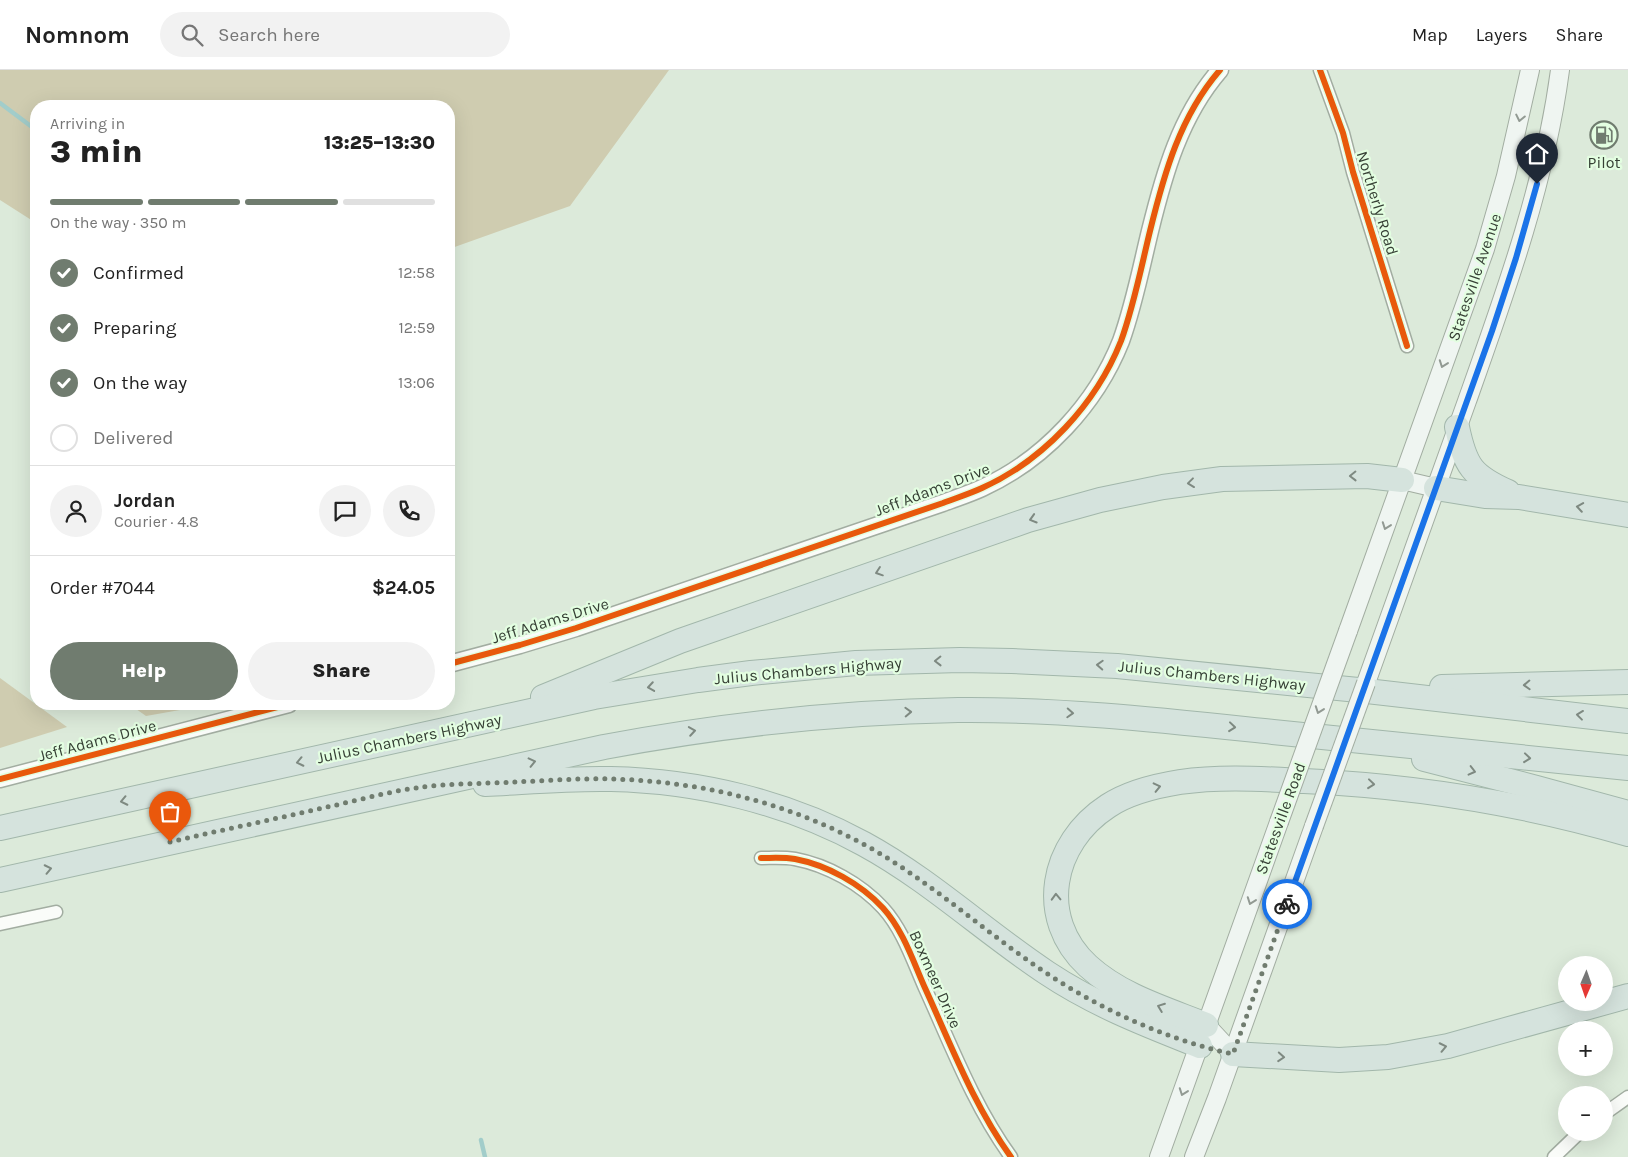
<!DOCTYPE html>
<html lang="en">
<head>
<meta charset="utf-8">
<style>
  :root { --surface:#fff; --page:#f2f2f2; --text:#222; --muted:#767676; --line:#e0e0e0; --accent:#707c6f }
  body { margin:0; font-family:Karla,sans-serif; background:var(--page); color:var(--text); height:100vh; display:flex; flex-direction:column; font-size:19px; white-space:nowrap }
  * { box-sizing:border-box; margin:0 }
  p { font-size:16px; color:var(--muted) }
  .icon { flex:none; width:28px; height:28px; fill:none; stroke:currentColor; stroke-width:2; stroke-linecap:round; stroke-linejoin:round }
  .map { position:relative; flex:1; overflow:hidden }
  .sheet { position:absolute; left:30px; top:30px; width:425px; height:610px; display:flex; flex-direction:column; background:var(--surface); border-radius:20px; box-shadow:0 5px 20px #0002 }
  .sheet>* { flex:none }
  .needle { width:32px; rotate:182deg }
  .buttons { position:absolute; left:1558px; top:886px; display:grid; gap:10px }
  .buttons a { display:grid; place-items:center; width:55px; height:55px; border-radius:50%; background:var(--surface); box-shadow:0 5px 20px #0002; font-size:25px }
  .pin { position:absolute; display:grid; place-items:center; width:42px; height:42px; color:#fff; margin:-51px -21px; border-radius:50% 50% 50% 0; rotate:-45deg; box-shadow:0 0 5px #0007 }
  .pin .icon { rotate:45deg }
  .courier { position:absolute; display:grid; place-items:center; width:50px; height:50px; margin:-25px; border:4px solid #1a73e8; border-radius:50%; background:#fff; color:#222; box-shadow:0 1px 6px #0007 }
  .overview em { font-style:normal; font-weight:800 }
  .overview div { display:flex; flex-direction:column-reverse }
  .overview { display:flex; align-items:center; justify-content:space-between; height:85px; padding:0 20px }
  h1 { font-size:32px; font-weight:800; line-height:38px }
  .bar { display:grid; grid-template-columns:repeat(4,1fr); gap:8px 5px; align-content:center; height:60px; padding:0 20px }
  .bar i { height:6px; border-radius:4px; background:var(--line) }
  .bar .active { background:var(--accent) }
  .bar p { grid-column:span 4 }
  .line { display:flex; align-items:center; gap:12px; padding:0 20px; border-top:1px solid var(--line) }
  .line div { flex:1 }
  .round { display:grid; place-items:center; flex:none; width:52px; height:52px; border-radius:26px; background:var(--page) }
  ol { padding:0 20px; list-style:none }
  li { display:flex; align-items:center; gap:15px; height:55px }
  li p { margin-inline-start:auto }
  li .icon { padding:5px; border-radius:50%; background:var(--accent); color:#fff; stroke-width:4 }
  li:last-child { color:var(--muted) }
  li i { width:28px; height:28px; border:2px solid var(--line); border-radius:50% }
  .action { display:flex; gap:10px; margin-top:auto; padding:10px 20px }
  .action a { flex:1; height:58px; border-radius:30px; background:var(--accent); color:#fff; font-size:20px; font-weight:800; line-height:58px; text-align:center }
  .action a+a { background:var(--page); color:var(--text) }
  header { display:flex; align-items:center; gap:30px; box-sizing:border-box; height:70px; padding:0 25px; background:var(--surface); border-bottom:1px solid var(--line) }
  header strong { font-size:24px }
  nav { display:flex; gap:28px; margin-inline-start:auto; font-size:18px }
  .search { width:350px; height:45px; background:var(--page); display:flex; align-items:center; gap:12px; box-sizing:border-box; padding:0 18px; border-radius:28px; color:var(--muted); font-size:19px }
  .map>svg:first-child { display:block }
</style>
</head>
<body>
<header>
<strong>Nomnom</strong>
<div class="search"><svg class="icon" aria-label="search" viewBox="0 0 24 24"><circle cx="10" cy="10" r="6"/><path d="M15 15l6 6"/></svg>Search here</div>
<nav><a>Map</a><a>Layers</a><a>Share</a></nav>
</header>
<div class="map">
<svg width="1628" height="1087" viewBox="0 0 1628 1087">
  <rect width="100%" height="100%" fill="#dceada"/>
  <g fill="#cfccb0">
    <path d="M 0,0 L 669,0 L 570,136 L 449,179 L 449,36 L 36,36 L 36,153 L 0,130 Z"/>
    <path d="M 0,608 L 67,657 L 0,678 Z"/>
    <path d="M 129,634 L 206,634 L 180,640 L 146,646 Z"/>
  </g>
  <g fill="none" stroke-linecap="round" stroke-linejoin="round">
    <g stroke="#a2cdca" stroke-width="4.5">
      <path d="M 0,33 L 36,60"/>
      <path d="M 481,1070 L 485,1087"/>
    </g>
    <g stroke="#a2ada1" stroke-width="15">
      <g id="minor">
        <path d="M 1320,0 L 1343,63 L 1353,102 L 1407,276"/>
        <path d="M 761,788 C 772,788 783,787 795,789 C 827,795 861,814 883,838 C 903,860 913,891 925,918 C 951,975 974,1036 1011,1087"/>
        <path d="M 0,854 L 56,842"/>
        <path d="M 1604,1044 L 1628,1027"/>
        <path d="M 1554,1087 L 1580,1062"/>
      </g>
    </g>
    <g stroke="#a2ada1" stroke-width="19">
      <g id="tertiary">
        <path d="M 449,594 L 520,575 L 576,558 L 943,433 C 956,428 969,424 982,418 C 1044,390 1096,334 1121,271 C 1134,235 1141,198 1150,161 C 1164,104 1180,46 1220,0"/>
        <path d="M 0,709 L 289,634"/>
      </g>
    </g>
    <g stroke="#a2ada1" stroke-width="20">
      <g id="secondary">
        <path d="M 1402,410 L 1436,418"/>
        <path d="M 1348,561 L 1485,179 L 1506,106 L 1530,0"/>
        <path d="M 1366,613 C 1399,519 1433,425 1467,331 C 1505,224 1545,114 1560,0"/>
        <path d="M 1206,955 L 1233,984"/>
        <path d="M 1159,1087 L 1279,752"/>
        <path d="M 1194,1087 L 1217,1028 L 1314,756"/>
      </g>
    </g>
    <g stroke="#a2b7ab" stroke-width="26">
      <g id="motorway">
        <path d="M 1457,357 C 1465,396 1472,406 1508,422"/>
        <path d="M 1436,418 L 1485,426 L 1519,427 L 1628,445"/>
        <path d="M 1442,617 L 1628,612"/>
        <path d="M 543,627 L 680,571 L 1028,450 L 1100,430 L 1163,417 L 1222,409 L 1367,406 L 1402,410"/>
        <path d="M 1424,689 L 1537,718 L 1628,743"/>
        <path d="M 485,714 C 527,712 569,708 611,709 C 699,711 787,732 864,774 C 930,810 985,862 1047,903 C 1095,935 1147,955 1200,976"/>
        <path d="M 0,758 L 594,627 L 698,610 L 751,603 L 856,593 L 960,590 L 1012,591 L 1117,596 L 1358,620 L 1628,651"/>
        <path d="M 0,810 L 604,677 C 721,655 839,642 958,640 C 1064,639 1168,651 1273,662 C 1391,674 1510,686 1628,698"/>
        <path d="M 1206,955 C 1166,939 1121,926 1088,896 C 1036,848 1051,773 1108,736 C 1129,722 1155,716 1180,712 C 1221,706 1263,709 1304,711 C 1414,716 1522,733 1628,764"/>
        <path d="M 1233,984 L 1339,990 L 1388,987 L 1448,976 L 1628,926"/>
      </g>
    </g>
    <use href="#minor" stroke="#fafcf9" stroke-width="12"/>
    <use href="#tertiary" stroke="#fafcf9" stroke-width="16"/>
    <use href="#secondary" stroke="#eff5f1" stroke-width="18"/>
    <use href="#motorway" stroke="#d5e3dd" stroke-width="24"/>
    <g stroke="#a2ada1" stroke-width="20" stroke-linecap="butt">
      <g id="secondary-bridge">
        <path d="M 1279,752 L 1348,561"/>
        <path d="M 1314,756 L 1366,613"/>
      </g>
    </g>
    <use href="#secondary-bridge" stroke="#eff5f1" stroke-width="18"/>
    <g stroke="#e3fee1" stroke-width="9">
      <g id="cycleway">
        <path d="M 1320,0 L 1343,63 L 1353,102 L 1407,276"/>
        <path d="M 449,594 L 520,575 L 576,558 L 943,433 C 956,428 969,424 982,418 C 1044,390 1096,334 1121,271 C 1134,235 1141,198 1150,161 C 1164,104 1180,46 1220,0"/>
        <path d="M 0,709 L 289,634"/>
        <path d="M 761,788 C 772,788 783,787 795,789 C 827,795 861,814 883,838 C 903,860 913,891 925,918 C 951,975 974,1036 1011,1087"/>
      </g>
    </g>
    <use href="#cycleway" stroke="#e8590c" stroke-width="6"/>
  </g>
  <defs><path id="oneway-chevron" d="M-2-3.5L2.5 0L-2 3.5" fill="none" stroke-width="1.6" stroke-linecap="round" stroke-linejoin="round" transform="scale(1.25)"/></defs>
  <g stroke="#929a93">
    <use href="#oneway-chevron" transform="translate(1520 48) rotate(102)"/>
    <use href="#oneway-chevron" transform="translate(1443 294) rotate(110)"/>
    <use href="#oneway-chevron" transform="translate(1386 456) rotate(110)"/>
    <use href="#oneway-chevron" transform="translate(1319 640) rotate(110)"/>
    <use href="#oneway-chevron" transform="translate(1251 831) rotate(110)"/>
    <use href="#oneway-chevron" transform="translate(1183 1022) rotate(110)"/>
  </g>
  <g stroke="#7e8981">
    <use href="#oneway-chevron" transform="translate(1353 406) rotate(179)"/>
    <use href="#oneway-chevron" transform="translate(1191 413) rotate(173)"/>
    <use href="#oneway-chevron" transform="translate(1580 437) rotate(-171)"/>
    <use href="#oneway-chevron" transform="translate(1033 449) rotate(163)"/>
    <use href="#oneway-chevron" transform="translate(879 502) rotate(161)"/>
    <use href="#oneway-chevron" transform="translate(938 591) rotate(179)"/>
    <use href="#oneway-chevron" transform="translate(1100 595) rotate(-177)"/>
    <use href="#oneway-chevron" transform="translate(1527 615) rotate(178)"/>
    <use href="#oneway-chevron" transform="translate(651 617) rotate(171)"/>
    <use href="#oneway-chevron" transform="translate(908 642) rotate(-2)"/>
    <use href="#oneway-chevron" transform="translate(1070 643) rotate(3)"/>
    <use href="#oneway-chevron" transform="translate(1580 645) rotate(-173)"/>
    <use href="#oneway-chevron" transform="translate(1232 657) rotate(6)"/>
    <use href="#oneway-chevron" transform="translate(692 661) rotate(-9)"/>
    <use href="#oneway-chevron" transform="translate(1527 688) rotate(6)"/>
    <use href="#oneway-chevron" transform="translate(300 692) rotate(168)"/>
    <use href="#oneway-chevron" transform="translate(532 692) rotate(-13)"/>
    <use href="#oneway-chevron" transform="translate(1472 701) rotate(14)"/>
    <use href="#oneway-chevron" transform="translate(1371 714) rotate(6)"/>
    <use href="#oneway-chevron" transform="translate(1157 717) rotate(-13)"/>
    <use href="#oneway-chevron" transform="translate(124 731) rotate(168)"/>
    <use href="#oneway-chevron" transform="translate(48 799) rotate(-12)"/>
    <use href="#oneway-chevron" transform="translate(1056 827) rotate(-92)"/>
    <use href="#oneway-chevron" transform="translate(1161 937) rotate(-159)"/>
    <use href="#oneway-chevron" transform="translate(1443 977) rotate(-12)"/>
    <use href="#oneway-chevron" transform="translate(1281 987) rotate(4)"/>
  </g>
  <g fill="none" stroke-linecap="round" stroke-linejoin="round">
    <path stroke="#707c6f" stroke-width="5" stroke-dasharray="0 9" d="M 170,772 C 222,760 275,749 327,737 C 356,731 386,722 416,718 C 446,713 482,714 513,712 C 545,711 578,708 610,709 C 709,711 809,738 892,791 C 939,821 981,857 1026,889 C 1087,933 1159,968 1233,984 L 1287,834"/>
    <path stroke="#1a73e8" stroke-width="6" d="M 1287,834 L 1492,261 L 1516,188 L 1537,114"/>
  </g>
  <defs>
    <g id="fuel-ring" transform="scale(1.4375)"><circle r="9.5" fill="#e3fee1" stroke="#707c6f" stroke-width="1.5"/><path d="M-5.5-6h7V0h2V4h1.3V-2.5L3-4.5l.8-.8L6-3V5H2.5V1h-1V6h-7ZM-4.2-4.7v3.2H.2V-4.7Z" fill="#707c6f"/></g>
  </defs>
  <g fill-rule="evenodd">
    <use href="#fuel-ring" x="1604" y="65"/>
  </g>
  <g text-anchor="middle" stroke-width="4.5" stroke-linejoin="round" paint-order="stroke">
    <g font-size="16" fill="#364035" stroke="#e3fee1">
      <text x="1604" y="98">Pilot</text>
    </g>
    <g font-size="16" fill="#364035" stroke="#e3fee1">
      <text transform="translate(1378 133) rotate(73)" y="6">Northerly Road</text>
      <text transform="translate(1474 207) rotate(-71)" y="6">Statesville Avenue</text>
      <text transform="translate(932 419) rotate(-21)" y="6">Jeff Adams Drive</text>
      <text transform="translate(550 550) rotate(-17)" y="6">Jeff Adams Drive</text>
      <text transform="translate(808 600) rotate(-5)" y="6">Julius Chambers Highway</text>
      <text transform="translate(1212 605) rotate(6)" y="6">Julius Chambers Highway</text>
      <text transform="translate(409 668) rotate(-12)" y="6">Julius Chambers Highway</text>
      <text transform="translate(97 670) rotate(-15)" y="6">Jeff Adams Drive</text>
      <text transform="translate(1280 748) rotate(-70)" y="6">Statesville Road</text>
      <text transform="translate(936 909) rotate(66)" y="6">Boxmeer Drive</text>
    </g>
  </g>
</svg>
<div class="buttons">
<a><svg class="needle" viewBox="-14 -14 28 28"><path d="M0-13l5 13h-10z" fill="#e53935"/><path d="M0 13l5-13h-10z" fill="#767676"/></svg></a>
<a>+</a>
<a>−</a>
</div>
<div class="pin" style="left:170px;top:772px;background:#ea580c"><svg class="icon" aria-label="bag" viewBox="0 0 24 24"><path d="M5 8h14l-1 12H6zM9 8a3 3 0 0 1 6 0"/></svg></div>
<div class="pin" style="left:1537px;top:114px;background:#1f2937"><svg class="icon" aria-label="home" viewBox="0 0 24 24"><path d="M3 11l9-7 9 7M6 9v11h12V9"/></svg></div>
<div class="courier" style="left:1287px;top:834px"><svg class="icon" aria-label="bike" viewBox="0 0 24 24"><circle cx="6" cy="16" r="4"/><circle cx="18" cy="16" r="4"/><path d="M6 16l4-8h5l3 8M10 8l3 8H6M13 5h3"/></svg></div>
<section class="sheet">
<div class="overview"><div><h1>3 min</h1><p>Arriving in</p></div><em>13:25–13:30</em></div>
<div class="bar"><i class="active"></i><i class="active"></i><i class="active"></i><i></i><p>On the way · 350 m</p></div>
<ol>
<li><svg class="icon" aria-label="check" viewBox="0 0 24 24"><path d="M5 12l5 5 9-10"/></svg>Confirmed<p>12:58</p></li>
<li><svg class="icon" aria-label="check" viewBox="0 0 24 24"><path d="M5 12l5 5 9-10"/></svg>Preparing<p>12:59</p></li>
<li><svg class="icon" aria-label="check" viewBox="0 0 24 24"><path d="M5 12l5 5 9-10"/></svg>On the way<p>13:06</p></li>
<li><i></i>Delivered</li>
</ol>
<div class="line" style="height:90px"><a class="round"><svg class="icon" aria-label="person" viewBox="0 0 24 24"><circle cx="12" cy="8" r="4"/><path d="M4 21q1-7 8-7t8 7"/></svg></a><div><b>Jordan</b><p>Courier · 4.8</p></div><a class="round"><svg class="icon" aria-label="chat" viewBox="0 0 24 24"><path d="M4 5h16v11H9l-5 4z"/></svg></a><a class="round"><svg class="icon" aria-label="phone" viewBox="0 0 24 24"><path d="M5 4h4l2 5-3 2q2 4 5 5l2-3 5 2v4C11 20 4 13 5 4z"/></svg></a></div>
<div class="line" style="height:65px"><div>Order #7044</div><b>$24.05</b></div>
<div class="action"><a>Help</a><a>Share</a></div>
</section>
</div>
</body>
</html>
